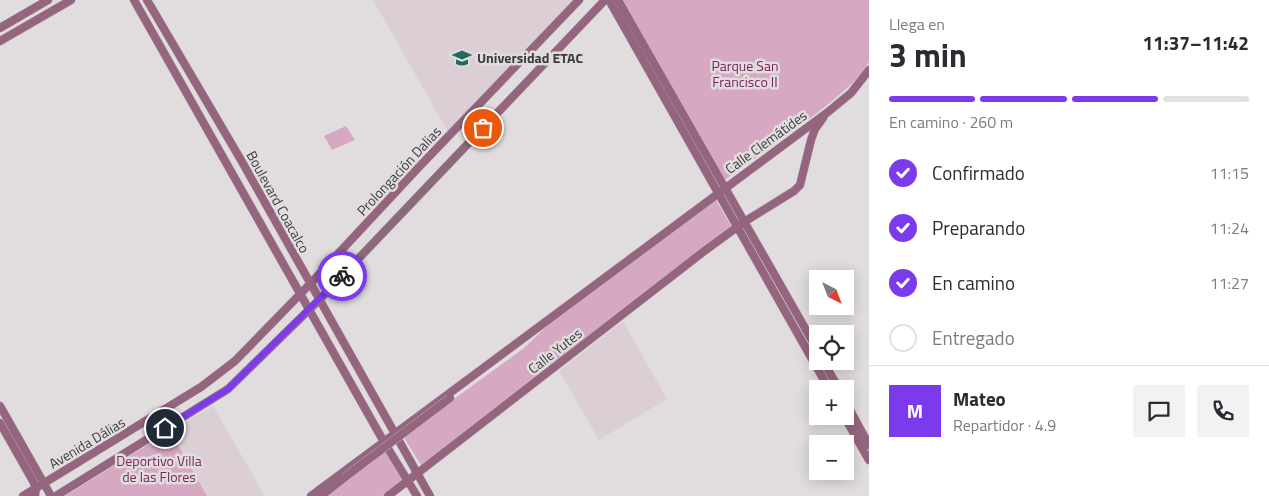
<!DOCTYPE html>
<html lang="es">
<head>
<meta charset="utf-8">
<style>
  :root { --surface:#fff; --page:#f2f2f3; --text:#2b2b33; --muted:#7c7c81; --line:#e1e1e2; --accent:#7c3aed }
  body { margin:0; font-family:"Titillium Web",sans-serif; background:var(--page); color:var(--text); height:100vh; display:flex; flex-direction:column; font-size:19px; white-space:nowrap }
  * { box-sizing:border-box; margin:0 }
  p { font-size:16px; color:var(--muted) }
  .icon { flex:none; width:28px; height:28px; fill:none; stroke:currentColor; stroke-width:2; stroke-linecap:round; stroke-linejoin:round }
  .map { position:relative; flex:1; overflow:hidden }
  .sheet { display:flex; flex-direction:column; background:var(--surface); width:400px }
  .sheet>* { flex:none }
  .needle { width:32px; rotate:138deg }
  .tools { position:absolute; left:809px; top:270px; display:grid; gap:10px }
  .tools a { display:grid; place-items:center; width:45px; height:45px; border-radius:0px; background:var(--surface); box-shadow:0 2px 12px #0003; font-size:25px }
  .pin { position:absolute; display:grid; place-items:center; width:42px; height:42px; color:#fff; margin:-21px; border:2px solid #fff; border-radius:50%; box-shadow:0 1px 5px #0007 }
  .courier { position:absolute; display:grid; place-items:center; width:50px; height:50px; margin:-25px; border:4px solid #7c3aed; border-radius:50%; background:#fff; color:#222; box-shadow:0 1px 6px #0007 }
  .head em { font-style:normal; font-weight:700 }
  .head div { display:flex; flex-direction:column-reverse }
  .head { display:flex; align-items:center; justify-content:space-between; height:85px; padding:0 20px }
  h1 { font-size:32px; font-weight:700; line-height:38px }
  .bar { display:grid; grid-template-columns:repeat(4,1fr); gap:8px 5px; align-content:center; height:60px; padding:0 20px }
  .bar i { height:6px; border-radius:4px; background:var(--line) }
  .bar .current { background:var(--accent) }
  .bar p { grid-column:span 4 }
  .line { display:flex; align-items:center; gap:12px; padding:0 20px; border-top:1px solid var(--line) }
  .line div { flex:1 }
  .round { display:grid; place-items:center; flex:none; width:52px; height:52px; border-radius:0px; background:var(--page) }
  ol { padding:0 20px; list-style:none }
  li { display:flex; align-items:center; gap:15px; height:55px }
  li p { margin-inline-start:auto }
  li .icon { padding:5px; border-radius:50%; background:var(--accent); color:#fff; stroke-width:4 }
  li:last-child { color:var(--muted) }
  li i { width:28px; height:28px; border:2px solid var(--line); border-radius:50% }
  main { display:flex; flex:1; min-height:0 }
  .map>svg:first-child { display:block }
</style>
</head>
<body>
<main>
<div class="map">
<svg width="869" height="496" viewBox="0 0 869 496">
  <rect width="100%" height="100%" fill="#e1dddf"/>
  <g fill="#dbcfd5">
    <path d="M 373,0 L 573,0 L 448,132 Z"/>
    <path d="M 623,321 L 667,399 L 599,440 L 559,371 Z"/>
    <path d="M 213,406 L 265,496 L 207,496 L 170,431 Z"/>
  </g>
  <g fill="#d7a8c1">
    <path d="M 615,0 L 869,0 C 869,16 869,47 869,61 C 864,85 747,164 722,182 Z"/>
    <path d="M 346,126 L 355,140 L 332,150 L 324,136 Z"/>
    <path d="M 716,200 L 731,226 L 421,465 L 403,436 L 524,348 L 547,326 Z"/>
    <path d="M 170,431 L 207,496 L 65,496 Z"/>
    <path d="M 385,450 L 403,481 L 382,496 L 324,496 Z"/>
  </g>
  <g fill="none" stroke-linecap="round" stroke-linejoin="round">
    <g stroke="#bdb9bb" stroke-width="9">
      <g id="secondary">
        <path d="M 134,0 L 384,442 L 417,496"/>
        <path d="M 147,0 L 241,160 L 430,496"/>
        <path d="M 609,0 L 829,389"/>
        <path d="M 618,0 L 818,351"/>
        <path d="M 0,28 L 48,0"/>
        <path d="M 0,41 L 71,0"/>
        <path d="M 823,361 L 839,389"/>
        <path d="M 845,401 L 869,445"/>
        <path d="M 0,406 L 51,496"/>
        <path d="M 844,416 L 869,460"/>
        <path d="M 0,423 L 33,481 L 36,488 L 35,496"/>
        <path d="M 23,496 L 201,387 L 235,361 L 310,284 L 418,168 L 579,0"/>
        <path d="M 56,496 L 228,389 L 319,300 L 605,0"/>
        <path d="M 311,496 L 828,112 L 851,93 L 869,70"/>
        <path d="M 321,496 L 345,477"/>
        <path d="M 388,496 L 703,252 L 744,222 L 794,191 L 800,185 L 811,140 L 815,129 L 823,118"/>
      </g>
    </g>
    <use href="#secondary" stroke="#95657f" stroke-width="8"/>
    <g stroke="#bdb9bb" stroke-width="9" stroke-linecap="butt">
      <path id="secondary-bridge" d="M 345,477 L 450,398"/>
    </g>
    <use href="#secondary-bridge" stroke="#95657f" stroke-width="8"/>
  </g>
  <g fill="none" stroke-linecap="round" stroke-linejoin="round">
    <path stroke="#767474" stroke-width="5" stroke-dasharray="0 9" d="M 342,276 L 483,128"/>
    <path stroke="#7c3aed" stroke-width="6" d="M 165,428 L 228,389 L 342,276"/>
  </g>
  <defs>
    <g id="school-bare" transform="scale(1.5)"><path d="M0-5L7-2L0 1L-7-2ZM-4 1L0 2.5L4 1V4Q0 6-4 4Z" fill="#22695e" stroke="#e1dddf" stroke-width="2.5" paint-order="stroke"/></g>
  </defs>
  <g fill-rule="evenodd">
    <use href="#school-bare" x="462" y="58"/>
  </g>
  <g text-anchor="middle" stroke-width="5" stroke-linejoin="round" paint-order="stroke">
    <g font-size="14" font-weight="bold" fill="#3c3b3b" stroke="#e1dddf" text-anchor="start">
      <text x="477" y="63">Universidad ETAC</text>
    </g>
    <g font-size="14" fill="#7c265c" stroke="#e1dddf">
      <text x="745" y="71">Parque San<tspan x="745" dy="16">Francisco II</tspan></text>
      <text x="159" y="466">Deportivo Villa<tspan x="159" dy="16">de las Flores</tspan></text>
    </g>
    <g font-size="14" fill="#3c3b3b" stroke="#e1dddf">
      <text transform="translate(766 142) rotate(-36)" y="5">Calle Clemátides</text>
      <text transform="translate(399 171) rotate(-47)" y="5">Prolongación Dalias</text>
      <text transform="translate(278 202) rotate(61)" y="5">Boulevard Coacalco</text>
      <text transform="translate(555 351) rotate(-38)" y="5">Calle Yutes</text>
      <text transform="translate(87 443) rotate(-31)" y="5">Avenida Dálias</text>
    </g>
  </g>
</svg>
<div class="tools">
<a><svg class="needle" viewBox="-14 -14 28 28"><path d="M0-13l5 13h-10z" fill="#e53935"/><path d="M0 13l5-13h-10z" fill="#7c7c81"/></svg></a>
<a><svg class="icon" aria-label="locate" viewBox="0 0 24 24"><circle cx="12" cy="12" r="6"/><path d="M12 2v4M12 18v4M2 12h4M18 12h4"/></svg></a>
<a>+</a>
<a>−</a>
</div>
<div class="pin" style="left:483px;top:128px;background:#ea580c"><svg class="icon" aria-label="bag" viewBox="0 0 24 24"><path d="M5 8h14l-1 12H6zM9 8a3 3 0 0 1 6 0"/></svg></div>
<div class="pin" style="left:165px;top:428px;background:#1f2937"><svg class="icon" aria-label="home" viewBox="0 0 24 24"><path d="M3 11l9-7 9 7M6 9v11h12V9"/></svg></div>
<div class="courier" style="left:342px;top:276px"><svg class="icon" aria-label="bike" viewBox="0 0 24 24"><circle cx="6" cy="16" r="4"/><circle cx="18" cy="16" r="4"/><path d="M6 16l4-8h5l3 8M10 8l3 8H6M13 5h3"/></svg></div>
</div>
<section class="sheet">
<div class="head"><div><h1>3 min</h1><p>Llega en</p></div><em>11:37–11:42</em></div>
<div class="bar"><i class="current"></i><i class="current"></i><i class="current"></i><i></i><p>En camino · 260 m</p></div>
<ol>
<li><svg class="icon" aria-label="check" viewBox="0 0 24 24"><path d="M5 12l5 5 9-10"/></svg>Confirmado<p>11:15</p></li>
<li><svg class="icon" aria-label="check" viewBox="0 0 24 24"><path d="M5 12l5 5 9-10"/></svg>Preparando<p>11:24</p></li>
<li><svg class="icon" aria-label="check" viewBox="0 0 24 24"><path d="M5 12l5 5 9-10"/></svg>En camino<p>11:27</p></li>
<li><i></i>Entregado</li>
</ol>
<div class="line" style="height:90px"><b class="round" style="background:var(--accent);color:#fff">M</b><div><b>Mateo</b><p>Repartidor · 4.9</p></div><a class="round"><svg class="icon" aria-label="chat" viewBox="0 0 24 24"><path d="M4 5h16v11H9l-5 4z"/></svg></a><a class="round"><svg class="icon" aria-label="phone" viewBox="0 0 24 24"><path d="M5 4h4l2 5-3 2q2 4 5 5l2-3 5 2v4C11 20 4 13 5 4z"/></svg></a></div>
</section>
</main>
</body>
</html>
